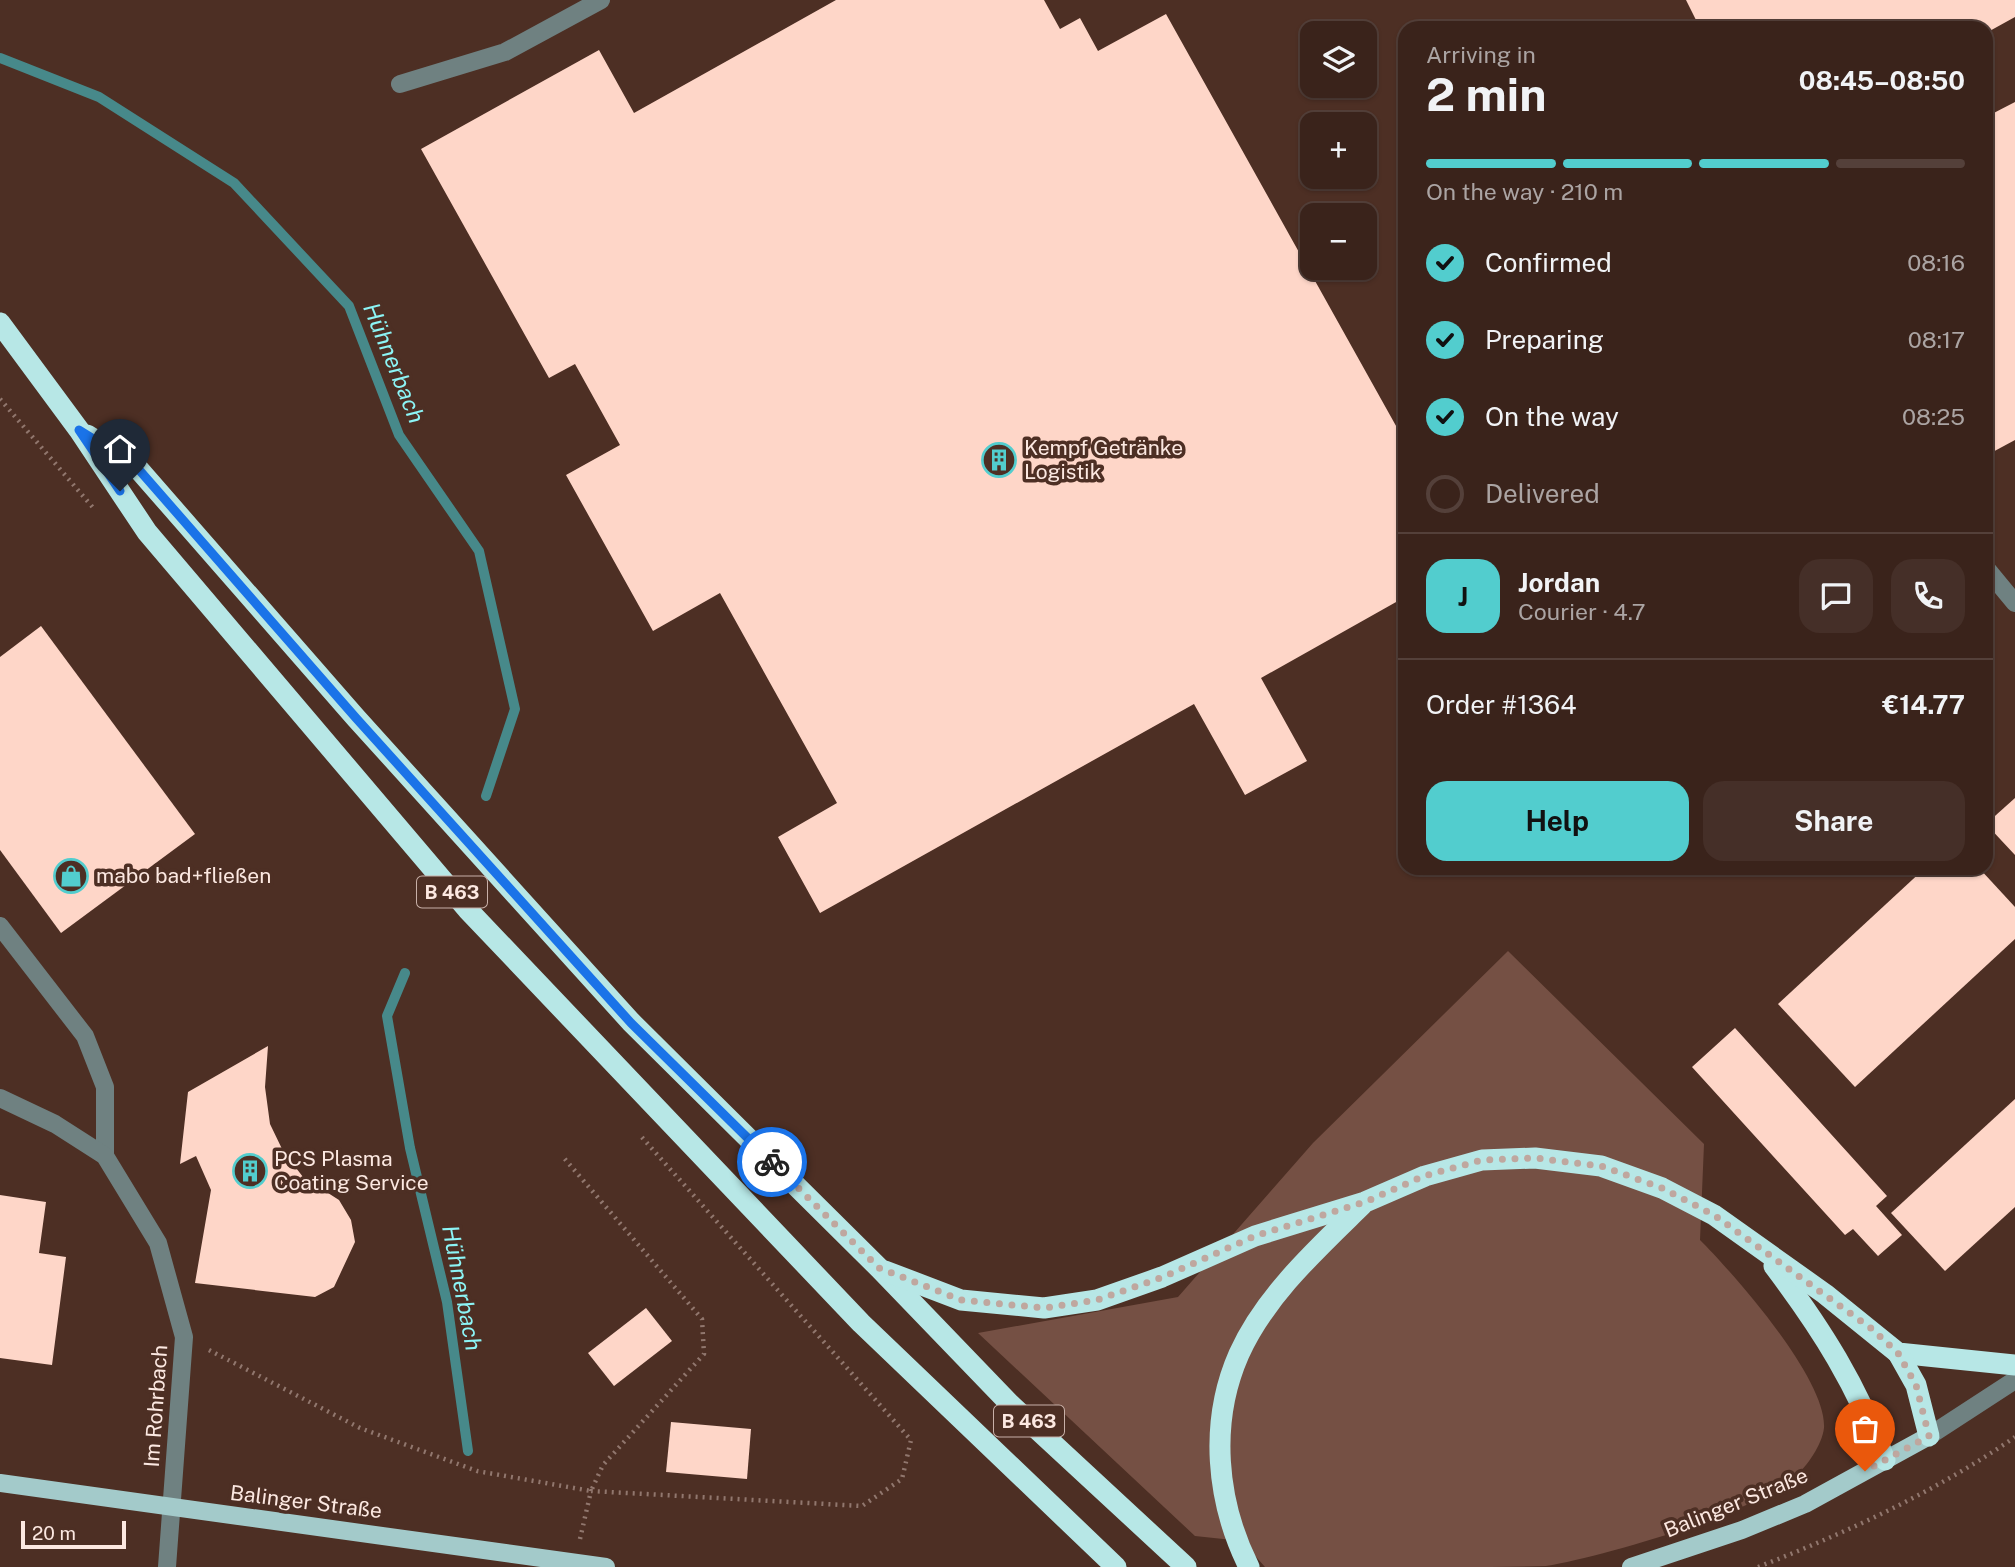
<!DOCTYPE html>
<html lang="en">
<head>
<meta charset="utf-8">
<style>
  :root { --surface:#3a231b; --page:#452f28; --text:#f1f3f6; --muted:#aba4a3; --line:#54403a; --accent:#52cdce }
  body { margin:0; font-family:"Public Sans",sans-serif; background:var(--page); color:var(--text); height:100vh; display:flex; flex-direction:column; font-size:26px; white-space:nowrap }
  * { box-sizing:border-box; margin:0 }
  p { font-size:23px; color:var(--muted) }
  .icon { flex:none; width:38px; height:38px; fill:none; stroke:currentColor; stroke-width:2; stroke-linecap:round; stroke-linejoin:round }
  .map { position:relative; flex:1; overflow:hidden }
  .details { position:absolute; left:1398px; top:21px; width:595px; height:854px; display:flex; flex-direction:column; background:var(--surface); border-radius:21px; box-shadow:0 2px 5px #0004,0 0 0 2px var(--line) }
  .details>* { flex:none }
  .tools { position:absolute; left:1300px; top:21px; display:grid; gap:14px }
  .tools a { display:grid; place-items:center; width:77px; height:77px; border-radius:14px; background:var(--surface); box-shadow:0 2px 5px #0004,0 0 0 2px var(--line); font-size:35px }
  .scale { position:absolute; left:21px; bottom:18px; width:105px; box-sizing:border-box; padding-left:7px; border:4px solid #fce8e1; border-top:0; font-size:19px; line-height:24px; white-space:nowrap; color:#fce8e1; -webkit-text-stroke:5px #4d2f24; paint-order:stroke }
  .pin { position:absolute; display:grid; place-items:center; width:60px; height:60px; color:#fff; margin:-72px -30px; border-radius:50% 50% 50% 0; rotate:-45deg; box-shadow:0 0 7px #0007 }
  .pin .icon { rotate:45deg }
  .courier { position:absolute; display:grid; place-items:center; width:70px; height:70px; margin:-35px; border:5px solid #1a73e8; border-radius:50%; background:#fff; color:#222; box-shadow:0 2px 9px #0007 }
  .headline em { font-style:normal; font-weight:700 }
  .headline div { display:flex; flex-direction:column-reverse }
  .headline { display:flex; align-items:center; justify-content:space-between; height:119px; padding:0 28px }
  h1 { font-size:46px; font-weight:700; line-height:52px }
  .bar { display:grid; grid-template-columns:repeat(4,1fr); gap:10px 7px; align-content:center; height:84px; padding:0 28px }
  .bar i { height:9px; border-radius:5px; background:var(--line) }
  .bar .selected { background:var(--accent) }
  .bar p { grid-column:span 4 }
  .line { display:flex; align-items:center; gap:18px; padding:0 28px; border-top:2px solid var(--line) }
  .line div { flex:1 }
  .round { display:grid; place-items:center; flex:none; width:74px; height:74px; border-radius:21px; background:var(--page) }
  ol { padding:0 28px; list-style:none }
  li { display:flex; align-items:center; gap:21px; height:77px }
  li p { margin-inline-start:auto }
  li .icon { padding:7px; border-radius:50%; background:var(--accent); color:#111; stroke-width:4 }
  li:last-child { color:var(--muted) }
  li i { width:38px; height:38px; border:4px solid var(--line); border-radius:50% }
  .action { display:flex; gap:14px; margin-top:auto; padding:14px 28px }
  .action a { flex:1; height:80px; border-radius:21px; background:var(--accent); color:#111; font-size:28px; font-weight:700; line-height:80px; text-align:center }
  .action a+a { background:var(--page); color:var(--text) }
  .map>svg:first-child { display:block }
</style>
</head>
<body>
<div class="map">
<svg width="2015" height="1567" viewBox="0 0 2015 1567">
  <rect width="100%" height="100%" fill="#4d2f24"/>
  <path fill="#755044" d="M 1508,951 L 1704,1144 L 1700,1240 C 1734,1274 1827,1379 1824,1428 C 1822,1445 1807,1466 1795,1477 C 1754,1513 1602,1557 1546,1566 C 1518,1567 1485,1567 1456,1567 C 1392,1567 1328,1567 1265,1567 L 1242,1541 L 1195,1536 L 978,1333 L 1178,1297 L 1313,1143 Z"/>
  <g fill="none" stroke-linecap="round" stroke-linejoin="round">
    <g stroke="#47898a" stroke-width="10">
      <path d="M 0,58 L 99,97 L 234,183 L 349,306 L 399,435 L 479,551 L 515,709 L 486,796"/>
      <path d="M 405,973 L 387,1016 L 410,1148 L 447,1302 L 468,1451"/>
    </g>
  </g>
  <g fill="#fed6c8">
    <path d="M 836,0 L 1044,0 L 1060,29 L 1080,18 L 1098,51 L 1166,14 L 1405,442 L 1405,597 L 1261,678 L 1307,761 L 1245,795 L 1194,704 L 820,913 L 778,837 L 837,803 L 720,593 L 653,631 L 566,475 L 620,445 L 575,364 L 549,378 L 421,149 L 599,50 L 634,113 Z"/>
    <path d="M 1686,0 L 2015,0 L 2015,17 L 1986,33 L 1986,28 L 1700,28 Z"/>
    <path d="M 2015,102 L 2015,440 L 1989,454 L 1986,117 Z"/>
    <path d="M 41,626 L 195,834 L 61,933 L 0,850 L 0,657 Z"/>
    <path d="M 2015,798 L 2015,855 L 1986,824 Z"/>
    <path d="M 1925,868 L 1979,868 L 2015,907 L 2015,939 L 1855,1087 L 1778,1004 Z"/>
    <path d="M 1735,1028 L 1887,1196 L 1876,1206 L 1902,1235 L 1878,1256 L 1853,1229 L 1845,1235 L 1692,1067 Z"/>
    <path d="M 268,1046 L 265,1087 L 270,1124 L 283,1151 L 303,1177 L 339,1200 L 351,1220 L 355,1242 L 334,1287 L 315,1297 L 195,1283 L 211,1190 L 196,1156 L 180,1164 L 188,1092 Z"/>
    <path d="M 2015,1099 L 2015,1207 L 1945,1271 L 1891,1213 Z"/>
    <path d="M 0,1195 L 46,1202 L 39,1253 L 66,1257 L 52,1365 L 0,1358 Z"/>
    <path d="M 646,1308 L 672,1341 L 614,1386 L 588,1353 Z"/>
    <path d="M 671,1422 L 751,1429 L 747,1479 L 666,1472 Z"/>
  </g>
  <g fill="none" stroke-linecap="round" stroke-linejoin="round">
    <g stroke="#91776e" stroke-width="4.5" stroke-dasharray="2 5" stroke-linecap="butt">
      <path d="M 0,399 L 95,510"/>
      <path d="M 209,1350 L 360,1428 L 477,1471 L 591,1491 L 603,1465 L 704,1354 L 702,1319 L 564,1158"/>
      <path d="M 580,1539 L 591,1491 L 862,1506 L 902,1479 L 911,1440 L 639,1134"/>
      <path d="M 1758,1567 C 1848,1532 1935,1492 2015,1437"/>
    </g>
    <g stroke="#6f8181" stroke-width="18">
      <path d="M 400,84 L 505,52 L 601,0"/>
      <path d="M 1986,568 L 2015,603"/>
      <path d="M 0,926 L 85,1036 L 105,1087 L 105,1156"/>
      <path d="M 0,1098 L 55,1124 L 105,1156 L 158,1243 L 184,1337 L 167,1567"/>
      <path d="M 1929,1436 L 2015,1380"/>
    </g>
    <g stroke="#a3caca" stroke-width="18">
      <path d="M 0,1483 L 606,1567"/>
      <path d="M 1631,1567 L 1742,1530 L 1805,1504 L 1929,1436"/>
    </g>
    <g stroke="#b7e7e6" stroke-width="21">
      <path d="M 0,323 L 79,430 L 147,532 L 468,910 L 861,1323 L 1116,1567"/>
      <path d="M 87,435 L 134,464 L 356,718 L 631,1022 L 879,1268 L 1011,1405 L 1186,1567"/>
      <path d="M 1774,1266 C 1823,1331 1856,1384 1885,1460"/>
      <path d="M 885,1271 L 961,1300 L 1044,1308 L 1097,1300 L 1162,1277 L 1255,1236 L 1365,1202 L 1425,1176 L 1482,1160 L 1535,1158 L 1601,1166 L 1662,1188 L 1714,1215 L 1825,1294 L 1898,1353 L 2015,1365"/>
      <path d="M 1898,1353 L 1916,1385 L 1929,1436"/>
      <path d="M 1249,1567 C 1216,1501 1209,1422 1239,1354 C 1265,1296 1317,1249 1362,1205"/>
    </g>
  </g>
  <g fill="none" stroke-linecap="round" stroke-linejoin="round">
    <path stroke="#bfa79f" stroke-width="7" stroke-dasharray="0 12.6" d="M 772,1162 L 879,1268 L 961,1300 L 1044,1308 L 1097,1300 L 1163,1277 L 1255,1236 L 1365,1202 L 1424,1176 L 1482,1160 L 1535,1158 L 1601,1166 L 1662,1188 L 1714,1215 L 1872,1329 L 1898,1353 L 1916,1385 L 1929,1436 L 1865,1471"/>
    <path stroke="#1a73e8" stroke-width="9" d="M 120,491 L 79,430 L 134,464 L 356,718 L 631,1023 L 772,1162"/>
  </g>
  <defs>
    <g id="building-ring" transform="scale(1.75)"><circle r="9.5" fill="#4d2f24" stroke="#52cdce" stroke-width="1.5"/><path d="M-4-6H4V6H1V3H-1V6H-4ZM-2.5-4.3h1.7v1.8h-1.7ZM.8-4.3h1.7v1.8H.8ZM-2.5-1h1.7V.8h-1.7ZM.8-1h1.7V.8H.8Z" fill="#52cdce"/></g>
    <g id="shop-ring" transform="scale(1.75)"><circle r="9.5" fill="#4d2f24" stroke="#52cdce" stroke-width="1.5"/><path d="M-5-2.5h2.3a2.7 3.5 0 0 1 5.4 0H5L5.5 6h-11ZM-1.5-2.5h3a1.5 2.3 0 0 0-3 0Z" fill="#52cdce"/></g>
  </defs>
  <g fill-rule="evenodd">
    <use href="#building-ring" x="999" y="460"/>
    <use href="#shop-ring" x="71" y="876"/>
    <use href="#building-ring" x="250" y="1171"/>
  </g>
  <g text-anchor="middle" stroke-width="7" stroke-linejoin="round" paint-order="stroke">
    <g fill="#4d2f24" stroke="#c8b0a8" stroke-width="2">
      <rect x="417" y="876.5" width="70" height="31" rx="5"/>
      <rect x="994" y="1405.5" width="70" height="31" rx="5"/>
    </g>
    <g font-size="19" font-weight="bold" fill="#fce8e1">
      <text x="452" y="899">B 463</text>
      <text x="1029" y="1428">B 463</text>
    </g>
    <g font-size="21" fill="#fce8e1" stroke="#4d2f24" text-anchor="start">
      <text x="1024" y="455">Kempf Getränke<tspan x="1024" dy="24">Logistik</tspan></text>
      <text x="96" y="883">mabo bad+fließen</text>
      <text x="274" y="1166">PCS Plasma<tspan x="274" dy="24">Coating Service</tspan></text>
    </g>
    <g font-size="21" fill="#fce8e1" stroke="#4d2f24">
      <text transform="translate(156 1406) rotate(-86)" y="7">Im Rohrbach</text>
      <text transform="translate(306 1502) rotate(7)" y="7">Balinger Straße</text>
      <text transform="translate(1736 1503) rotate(-22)" y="7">Balinger Straße</text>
    </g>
    <g font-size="23" font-style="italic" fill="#8cf5f6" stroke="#4d2f24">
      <text transform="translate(394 363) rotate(68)" y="8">Hühnerbach</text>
      <text transform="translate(462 1288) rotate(79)" y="8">Hühnerbach</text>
    </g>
  </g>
</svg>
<div class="tools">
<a><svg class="icon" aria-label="layers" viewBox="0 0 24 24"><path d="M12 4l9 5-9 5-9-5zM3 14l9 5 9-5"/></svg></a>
<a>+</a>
<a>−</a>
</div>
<div class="scale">20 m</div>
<div class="pin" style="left:1865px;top:1471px;background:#ea580c"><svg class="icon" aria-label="bag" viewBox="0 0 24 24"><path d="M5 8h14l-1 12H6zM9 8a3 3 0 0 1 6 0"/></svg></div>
<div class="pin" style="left:120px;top:491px;background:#1f2937"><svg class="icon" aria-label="home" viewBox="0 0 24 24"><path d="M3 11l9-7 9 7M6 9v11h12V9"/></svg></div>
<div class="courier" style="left:772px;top:1162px"><svg class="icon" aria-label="bike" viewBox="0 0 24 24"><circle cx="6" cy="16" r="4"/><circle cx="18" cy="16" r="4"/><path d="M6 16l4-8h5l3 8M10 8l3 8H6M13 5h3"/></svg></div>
<section class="details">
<div class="headline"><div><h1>2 min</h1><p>Arriving in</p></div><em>08:45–08:50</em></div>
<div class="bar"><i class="selected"></i><i class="selected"></i><i class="selected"></i><i></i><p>On the way · 210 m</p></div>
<ol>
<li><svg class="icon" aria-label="check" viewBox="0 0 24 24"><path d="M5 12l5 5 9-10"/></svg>Confirmed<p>08:16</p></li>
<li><svg class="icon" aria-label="check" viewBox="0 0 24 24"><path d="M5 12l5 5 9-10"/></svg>Preparing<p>08:17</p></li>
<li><svg class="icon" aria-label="check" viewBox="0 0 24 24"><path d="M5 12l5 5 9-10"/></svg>On the way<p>08:25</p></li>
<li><i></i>Delivered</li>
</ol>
<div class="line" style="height:126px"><b class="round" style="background:var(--accent);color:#111">J</b><div><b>Jordan</b><p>Courier · 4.7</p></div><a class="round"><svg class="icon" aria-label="chat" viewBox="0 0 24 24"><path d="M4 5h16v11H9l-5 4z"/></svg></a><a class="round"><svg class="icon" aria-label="phone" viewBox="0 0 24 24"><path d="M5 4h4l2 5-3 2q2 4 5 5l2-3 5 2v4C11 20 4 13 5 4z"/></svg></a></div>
<div class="line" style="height:91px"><div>Order #1364</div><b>€14.77</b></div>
<div class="action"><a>Help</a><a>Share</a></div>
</section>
</div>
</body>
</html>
